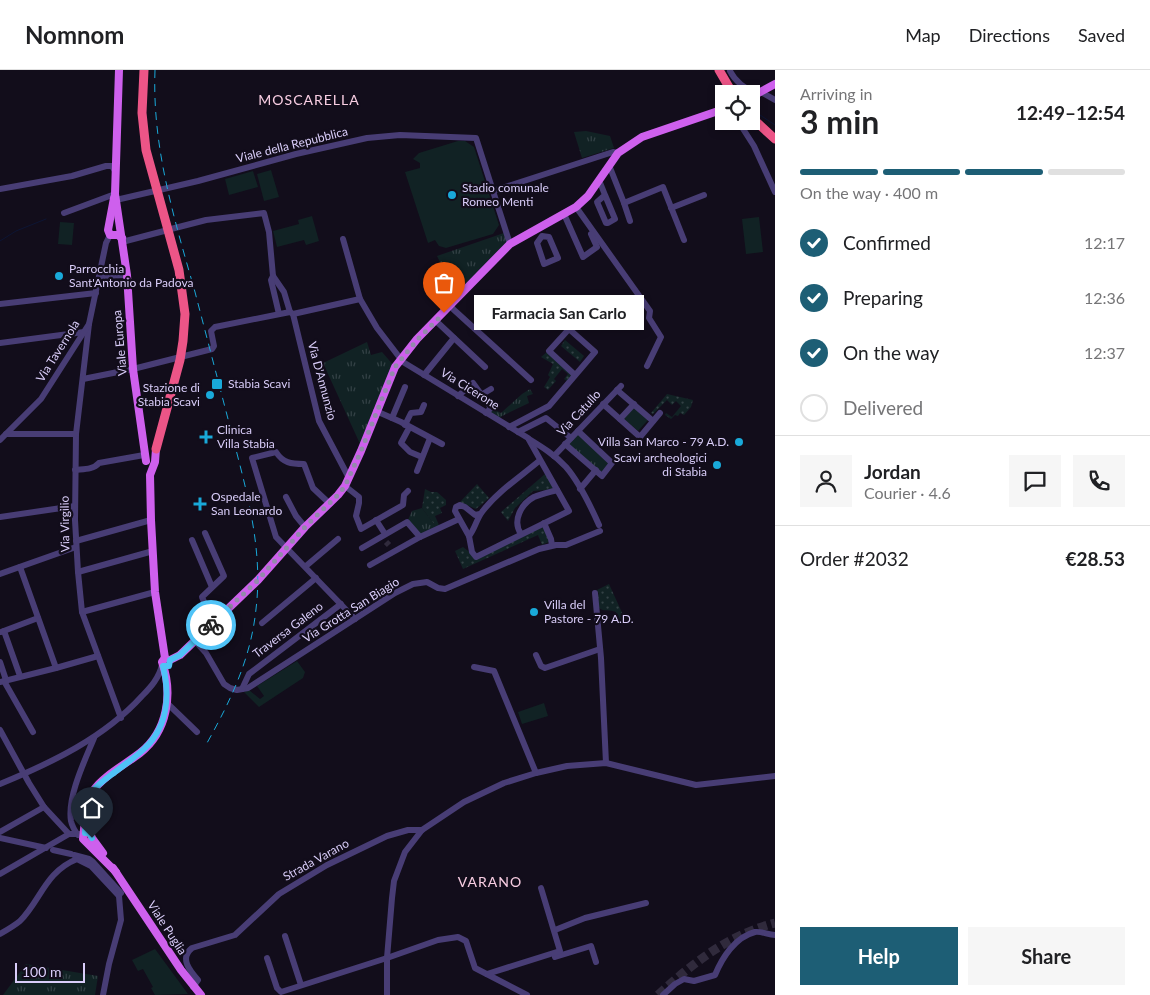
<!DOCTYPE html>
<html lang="en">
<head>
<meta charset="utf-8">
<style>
  :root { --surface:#fff; --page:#f6f6f6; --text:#202124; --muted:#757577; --line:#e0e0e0; --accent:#1d5e75 }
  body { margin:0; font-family:Lato,sans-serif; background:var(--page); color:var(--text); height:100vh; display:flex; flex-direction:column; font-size:19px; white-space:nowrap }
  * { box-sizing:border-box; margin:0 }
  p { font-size:16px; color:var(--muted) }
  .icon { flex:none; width:28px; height:28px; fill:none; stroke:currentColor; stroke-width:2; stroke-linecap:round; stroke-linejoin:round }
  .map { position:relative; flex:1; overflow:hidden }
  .details { display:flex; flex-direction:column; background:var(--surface); width:375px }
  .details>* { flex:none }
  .fabs { position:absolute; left:715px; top:15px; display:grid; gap:10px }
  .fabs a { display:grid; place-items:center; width:45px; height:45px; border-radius:0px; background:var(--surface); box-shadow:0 2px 8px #0003; font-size:25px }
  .scale { position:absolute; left:15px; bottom:12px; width:70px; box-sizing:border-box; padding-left:5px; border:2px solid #d9cdf9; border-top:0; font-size:14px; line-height:18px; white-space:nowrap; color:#d9cdf9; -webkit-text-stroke:4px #120d1b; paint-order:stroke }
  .pin { position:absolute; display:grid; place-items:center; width:42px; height:42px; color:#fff; margin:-51px -21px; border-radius:50% 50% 50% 0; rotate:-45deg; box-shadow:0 0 5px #0007 }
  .pin .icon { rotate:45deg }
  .courier { position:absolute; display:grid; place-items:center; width:50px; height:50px; margin:-25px; border:4px solid #4fc3f7; border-radius:50%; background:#fff; color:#222; box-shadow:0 1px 6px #0007 }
  .bubble { position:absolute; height:35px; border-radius:0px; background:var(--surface); box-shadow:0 2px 8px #0003; font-size:16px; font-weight:700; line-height:35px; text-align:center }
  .head em { font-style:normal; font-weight:700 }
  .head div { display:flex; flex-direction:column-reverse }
  .head { display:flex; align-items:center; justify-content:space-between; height:85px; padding:0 25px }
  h1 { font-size:32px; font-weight:700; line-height:38px }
  .bar { display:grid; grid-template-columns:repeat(4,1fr); gap:8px 5px; align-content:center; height:60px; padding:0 25px }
  .bar i { height:6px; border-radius:4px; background:var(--line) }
  .bar .active { background:var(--accent) }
  .bar p { grid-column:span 4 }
  .line { display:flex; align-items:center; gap:12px; padding:0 25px; border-top:1px solid var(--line) }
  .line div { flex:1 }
  .round { display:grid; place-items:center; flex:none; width:52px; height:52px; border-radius:0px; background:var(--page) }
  ol { padding:0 25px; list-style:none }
  li { display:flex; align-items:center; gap:15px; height:55px }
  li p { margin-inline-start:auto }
  li .icon { padding:5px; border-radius:50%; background:var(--accent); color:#fff; stroke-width:4 }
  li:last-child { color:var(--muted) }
  li i { width:28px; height:28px; border:2px solid var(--line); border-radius:50% }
  .primary-button { display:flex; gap:10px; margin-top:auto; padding:10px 25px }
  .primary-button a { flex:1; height:58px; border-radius:0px; background:var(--accent); color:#fff; font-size:20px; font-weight:700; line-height:58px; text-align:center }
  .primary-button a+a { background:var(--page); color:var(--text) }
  header { display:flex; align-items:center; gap:30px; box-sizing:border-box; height:70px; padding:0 25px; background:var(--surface); border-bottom:1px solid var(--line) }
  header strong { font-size:24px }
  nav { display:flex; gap:28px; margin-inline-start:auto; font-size:18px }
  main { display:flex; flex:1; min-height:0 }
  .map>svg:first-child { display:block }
</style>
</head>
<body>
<header>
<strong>Nomnom</strong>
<nav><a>Map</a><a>Directions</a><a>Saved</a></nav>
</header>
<main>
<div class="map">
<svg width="775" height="925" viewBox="0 0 775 925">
  <defs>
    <pattern id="grass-dots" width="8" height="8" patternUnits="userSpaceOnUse" patternTransform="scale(1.25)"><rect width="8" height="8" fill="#112224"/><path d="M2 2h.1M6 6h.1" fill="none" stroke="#334145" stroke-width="1.8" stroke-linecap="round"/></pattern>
    <pattern id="park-tufts" width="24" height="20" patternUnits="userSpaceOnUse" patternTransform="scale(1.25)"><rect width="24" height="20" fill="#112224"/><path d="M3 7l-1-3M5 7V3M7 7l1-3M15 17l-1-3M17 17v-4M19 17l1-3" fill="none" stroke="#334145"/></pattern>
  </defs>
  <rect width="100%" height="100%" fill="#120d1b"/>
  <g fill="url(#grass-dots)">
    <path d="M 565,270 L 584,286 L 580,292 L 561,276 Z"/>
    <path d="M 547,282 L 573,304 L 567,311 L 564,309 L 568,304 L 562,299 L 554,309 L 556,311 L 548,320 L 544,317 L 550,307 L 548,305 L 553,294 L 541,287 Z"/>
    <path d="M 667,324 L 693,330 L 691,337 L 684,345 L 680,343 L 678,346 L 675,345 L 671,349 L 665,345 L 666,343 L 672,347 L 681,336 L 676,331 L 672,335 L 667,330 L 653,344 L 651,343 Z"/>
    <path d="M 545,404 L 557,419 L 533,421 L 515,438 L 508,451 L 501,442 Z"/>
    <path d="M 477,414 L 489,428 L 476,439 L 460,432 Z"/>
    <path d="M 425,419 L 431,422 L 437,422 L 446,430 L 446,435 L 440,438 L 442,443 L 435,446 L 439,455 L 436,457 L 422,438 Z"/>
    <path d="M 543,453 L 551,471 L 542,475 L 538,465 L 463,499 L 455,481 L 463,477 L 476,487 Z"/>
    <path d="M 609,514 L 624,547 L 619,551 L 616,551 L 616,542 C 610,539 604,542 599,538 L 597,526 L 599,524 L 597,520 Z"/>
  </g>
  <g fill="url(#park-tufts)">
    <path d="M 586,61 L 610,66 L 614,78 L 582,88 L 574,62 Z"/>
    <path d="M 504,163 L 508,176 L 457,226 L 437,186 Z"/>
    <path d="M 367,272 L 371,285 L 382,282 L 395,297 L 361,376 L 323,293 Z"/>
    <path d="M 530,319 L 533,324 L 527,326 L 529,333 L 502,346 L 499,349 L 488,343 L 493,339 L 501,343 L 522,324 Z"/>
    <path d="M 578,363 L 611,392 L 604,404 L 568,374 Z"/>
    <path d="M 422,438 L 437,458 L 420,467 L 407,452 L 412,441 Z"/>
    <path d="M 26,894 L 98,906 L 95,925 L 3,925 Z"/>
  </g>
  <g fill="#112224">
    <path d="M 458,71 L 465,71 L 474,77 L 499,155 L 493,164 L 446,178 L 439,176 L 435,170 L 428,173 L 405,102 L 420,98 L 420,93 L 413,89 L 419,83 Z"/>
    <path d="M 271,100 L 279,127 L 264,131 L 257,104 Z"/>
    <path d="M 253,101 L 258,117 L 229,125 L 225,109 Z"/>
    <path d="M 312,146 L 319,171 L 306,175 L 304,170 L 277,177 L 273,161 L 299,154 L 298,150 Z"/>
    <path d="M 759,147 L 763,182 L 746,184 L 742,149 Z"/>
    <path d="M 60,152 L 74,153 L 72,175 L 58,174 Z"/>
    <path d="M 634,337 L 648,350 L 638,361 L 623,348 Z"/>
    <path d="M 297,591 L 305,602 L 303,608 L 259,637 L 244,622 L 249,620 L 260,629 L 264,626 L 257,616 Z"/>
    <path d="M 544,633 L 548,646 L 522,654 L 518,642 Z"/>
    <path d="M 155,879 L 188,924 L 155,925 L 151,918 L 153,917 L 143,899 L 138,901 L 132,890 Z"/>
  </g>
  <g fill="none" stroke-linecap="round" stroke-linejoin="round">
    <g stroke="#0d1534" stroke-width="1">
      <path d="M 751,39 L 775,55"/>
      <path d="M 0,171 L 16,161 L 46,149"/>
    </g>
    <path stroke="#302a3c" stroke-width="6" stroke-dasharray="6 3" stroke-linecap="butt" d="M 386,472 L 389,475"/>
    <path stroke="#302a3c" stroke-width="9" stroke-dasharray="9 4.5" stroke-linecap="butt" d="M 658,925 C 693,893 728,865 775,853"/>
    <g stroke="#483d75" stroke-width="6">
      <path d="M 730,1 C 736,13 745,19 757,24"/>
      <path d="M 761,22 L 775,30"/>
      <path d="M 738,51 L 754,76 L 775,122"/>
      <path d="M 609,95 L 624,133 L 663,117 L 684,170"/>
      <path d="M 599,110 L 605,125 L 597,132 L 606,153 L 608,153 L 615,149 L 605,125"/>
      <path d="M 0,119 L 72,106 L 106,96 L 112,96 L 115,101"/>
      <path d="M 493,121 L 613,82 L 618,83"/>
      <path d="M 116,130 L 198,111 L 296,84 L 367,68 L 400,65 L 476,68 L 510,174"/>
      <path d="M 624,133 L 630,151"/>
      <path d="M 576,137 L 650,241 L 649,248 L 661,267 L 647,296"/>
      <path d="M 671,138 L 704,125"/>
      <path d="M 64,143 L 115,124"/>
      <path d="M 564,144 L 583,187 L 597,177 L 591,164"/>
      <path d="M 171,159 L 206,150 L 264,143 L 269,162 L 273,206 L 284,222 L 290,242"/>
      <path d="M 542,166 L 549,167 L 558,188 L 544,194 L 537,173 Z"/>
      <path d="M 343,169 L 360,229 L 377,258 L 403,292 L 528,368 L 569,441 L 476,487 L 472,482 L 469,466 C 475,459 476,450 482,442 C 497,422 520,407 539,391"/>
      <path d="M 122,172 L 164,161"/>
      <path d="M 99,206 L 127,205"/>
      <path d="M 273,206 L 271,210 L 279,244"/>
      <path d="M 0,234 L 96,223"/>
      <path d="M 451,235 L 453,239 L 531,310"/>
      <path d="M 293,244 L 319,351 L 349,408"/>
      <path d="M 436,251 L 485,297"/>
      <path d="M 89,254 L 76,364 L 75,450 L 78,502 L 82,542 L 121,648"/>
      <path d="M 0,273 L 84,262"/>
      <path d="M 424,305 L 454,268"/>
      <path d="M 83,309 L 133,299 L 212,279 L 214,276 L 211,261 L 215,257 L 290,242 L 293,244 L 360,229"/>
      <path d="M 617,320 L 653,351"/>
      <path d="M 481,325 L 491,319"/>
      <path d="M 458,326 L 473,313 L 491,338 L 486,343"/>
      <path d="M 603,334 L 640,367 L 660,343"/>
      <path d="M 376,341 L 401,352 L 442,374"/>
      <path d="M 392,348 L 405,317"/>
      <path d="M 620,349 L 634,334"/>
      <path d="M 405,355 L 411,343 L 421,342 L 424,335"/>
      <path d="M 509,357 L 549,336 L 595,282 L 569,259 L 549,281 L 575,305"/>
      <path d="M 409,358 L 401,373 L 410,382 L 422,387"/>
      <path d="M 518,362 L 546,348 L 571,368"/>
      <path d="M 6,364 L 76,364"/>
      <path d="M 529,369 C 542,377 555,385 566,397 C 579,412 591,437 599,455"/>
      <path d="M 0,370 L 41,329 L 89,254 L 106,173 L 110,165"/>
      <path d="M 565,374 L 602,406 L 612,393 L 578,361"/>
      <path d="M 554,386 L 621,316"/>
      <path d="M 75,400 C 83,399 93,400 99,393 L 144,385"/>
      <path d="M 417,401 L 430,368"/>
      <path d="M 345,416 L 359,427 L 359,433 L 356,446 L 361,459 L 403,435 L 404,425 L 408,421"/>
      <path d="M 580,419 L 596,400"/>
      <path d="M 286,427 L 296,446 L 305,457"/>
      <path d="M 330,434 L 313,418 L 304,394 C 291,394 283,393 276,382 L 252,388 L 276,467 L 355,549"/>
      <path d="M 0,447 L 75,436"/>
      <path d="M 376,450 L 385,464"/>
      <path d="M 544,453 L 551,469 L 552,475"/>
      <path d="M 205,463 L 224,506 L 202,527 L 213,553"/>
      <path d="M 521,464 C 512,451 521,434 534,427 C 541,424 550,422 557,420"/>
      <path d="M 469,466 L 455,441 L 456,437 L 460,435 L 465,437 L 475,445 L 480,444"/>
      <path d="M 420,467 L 459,449"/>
      <path d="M 192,470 L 212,517"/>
      <path d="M 76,471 L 151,450"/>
      <path d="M 362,478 L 407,452 L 420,467 L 370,495"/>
      <path d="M 306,496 L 338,469"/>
      <path d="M 20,497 L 56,598"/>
      <path d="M 78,502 L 153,481"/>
      <path d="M 0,504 L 76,477"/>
      <path d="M 595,523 L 601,588 L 606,693"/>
      <path d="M 82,542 L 155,522"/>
      <path d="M 262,553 L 316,508"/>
      <path d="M 4,561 L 20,606"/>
      <path d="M 1,562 L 38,548"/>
      <path d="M 195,571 L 206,583 L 224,614 L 230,618 L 237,620 L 248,618 L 395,523 L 413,514 L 427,512 L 438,518 L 445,519 L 539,479 L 556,475 L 566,475 L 600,461"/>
      <path d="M 536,585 L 541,596 L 545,598 L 600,579"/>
      <path d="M 0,592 L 6,610"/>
      <path d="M 474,597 L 494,601 L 536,703"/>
      <path d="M 4,611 L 33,662"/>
      <path d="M 0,612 L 56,598 L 98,586"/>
      <path d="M 242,619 L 249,604 L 341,534"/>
      <path d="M 167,633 L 197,662"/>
      <path d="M 0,660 L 29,713 L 44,737 L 69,764 L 84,764"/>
      <path d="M 0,714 C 51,693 104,668 142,626 C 151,617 159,608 162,595"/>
      <path d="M 0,762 L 44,737"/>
      <path d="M 78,765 C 75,761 72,756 71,751 C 67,727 85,690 94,668"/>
      <path d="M 0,768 L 46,778"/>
      <path d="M 53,780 L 71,784"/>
      <path d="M 74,785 L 89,789 L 93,792 L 121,823"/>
      <path d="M 0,804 L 69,764"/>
      <path d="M 555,860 L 585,848 L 646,833"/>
      <path d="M 0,864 C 7,860 14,856 20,851 C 41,830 45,802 77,789 L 91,796 L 119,826"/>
      <path d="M 285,866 L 301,915"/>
      <path d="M 555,887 L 591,876 L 596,892"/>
      <path d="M 267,888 L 277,918 L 281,922 L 387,888 L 438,870 L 458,867 L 466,871 L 475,898 L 527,925"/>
      <path d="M 487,904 L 560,881 L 541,818"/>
      <path d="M 193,917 L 198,910 C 190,901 179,888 192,878 L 235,865 L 279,824 L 327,795 L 387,766 L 408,760 L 422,760"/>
      <path d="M 103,925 L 109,894 L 121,850 L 119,826"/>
      <path d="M 387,925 L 387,888 L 392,828 L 394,811 L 405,782 L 422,760 L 464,732 L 504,713 L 536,703 L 567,696 L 606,693 L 696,715 L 775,706"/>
      <path d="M 663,925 L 675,914 L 684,909 L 694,911 L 715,905 C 722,888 735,867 755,862 C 762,861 768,865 775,865"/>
    </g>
    <g stroke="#ce60ed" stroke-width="8">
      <path d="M 119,0 L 115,124 L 127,205 L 133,299 L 146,391"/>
      <path d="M 751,27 L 775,14"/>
      <path d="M 114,128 L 108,160 L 110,165 L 118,165 L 122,168"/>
      <path d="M 156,379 L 155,392 L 150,405 L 151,450 L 155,522 L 165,588"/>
      <path d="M 170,590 L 180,585 L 258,510 L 305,457 L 338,425 L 345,416 L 361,381 L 395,297 L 417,269 L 510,174 L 576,137 L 588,126 L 618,83 L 642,67 L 724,39"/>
      <path d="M 87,754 L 92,768 L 103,783"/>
      <path d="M 113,798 L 181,900 L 201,925"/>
      <path d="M 116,802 L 83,769 C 85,755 84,733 93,721 C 103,706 126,694 140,683 C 168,661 173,623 162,592 L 165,588"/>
    </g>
    <g stroke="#ec5587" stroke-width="9">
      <path d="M 144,0 L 142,43 L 146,80 L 179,200 L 185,244 L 183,271 L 180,290 L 156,379"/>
      <path d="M 719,0 L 733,24"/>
      <path d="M 751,47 L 775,69"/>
    </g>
    <path stroke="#19a9d9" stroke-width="1" stroke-dasharray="8 6" stroke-linecap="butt" d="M 155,0 C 152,77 174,148 195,222 C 208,272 221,322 234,372 C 248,426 263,482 256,539 C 251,588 231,630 207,673"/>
  </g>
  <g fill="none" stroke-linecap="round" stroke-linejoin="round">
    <path stroke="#938aab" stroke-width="5" stroke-dasharray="0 9" d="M 211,555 L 258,510 L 305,457 L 338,425 L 345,416 L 361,381 L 395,297 L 417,270 L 444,243"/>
    <path stroke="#4fc3f7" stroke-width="6" d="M 92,768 L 89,763 L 85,763 C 86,750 84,734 92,722 C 98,714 107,708 115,702 C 125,694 136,687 145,678 C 168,656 170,625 163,596 L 169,596 L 170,590 L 180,585 L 211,555"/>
  </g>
  <g fill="#19a9d9" stroke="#120d1b" stroke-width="2">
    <circle cx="452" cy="125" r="5"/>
    <circle cx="59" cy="206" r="5"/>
    <rect x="211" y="308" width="12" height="12" rx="2.5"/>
    <circle cx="210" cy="325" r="5"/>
    <path d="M203.5 359.5h5v5h5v5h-5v5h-5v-5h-5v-5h5z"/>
    <circle cx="739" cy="372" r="5"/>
    <circle cx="717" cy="395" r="5"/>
    <path d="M197.5 426.5h5v5h5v5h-5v5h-5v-5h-5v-5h5z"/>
    <circle cx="534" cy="542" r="5"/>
  </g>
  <g text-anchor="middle" stroke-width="4.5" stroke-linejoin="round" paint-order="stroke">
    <g font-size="12" fill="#d9cdf9" stroke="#120d1b">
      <text transform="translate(292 75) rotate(-14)" y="4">Viale della Repubblica</text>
      <text transform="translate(120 273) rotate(-95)" y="4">Viale Europa</text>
      <text transform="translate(58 281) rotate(-58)" y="4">Via Tavernola</text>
      <text transform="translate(322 311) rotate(75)" y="4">Via D'Annunzio</text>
      <text transform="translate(470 319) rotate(32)" y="4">Via Cicerone</text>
      <text transform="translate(579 343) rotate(-47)" y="4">Via Catullo</text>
      <text transform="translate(65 454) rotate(-91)" y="4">Via Virgilio</text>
      <text transform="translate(351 540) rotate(-32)" y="4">Via Grotta San Biagio</text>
      <text transform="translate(288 560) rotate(-37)" y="4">Traversa Galeno</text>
      <text transform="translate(316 790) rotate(-29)" y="4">Strada Varano</text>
      <text transform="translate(167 858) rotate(57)" y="4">Viale Puglia</text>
    </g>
    <g font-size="12" fill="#d9cdf9" stroke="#120d1b" text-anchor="start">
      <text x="462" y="122">Stadio comunale<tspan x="462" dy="14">Romeo Menti</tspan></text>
      <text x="69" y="203">Parrocchia<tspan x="69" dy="14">Sant'Antonio da Padova</tspan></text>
      <text x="228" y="318">Stabia Scavi</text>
      <text x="200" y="322" text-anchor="end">Stazione di<tspan x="200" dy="14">Stabia Scavi</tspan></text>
      <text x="217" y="364">Clinica<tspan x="217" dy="14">Villa Stabia</tspan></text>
      <text x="729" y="376" text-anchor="end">Villa San Marco - 79 A.D.</text>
      <text x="707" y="392" text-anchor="end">Scavi archeologici<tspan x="707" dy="14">di Stabia</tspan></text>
      <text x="211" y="431">Ospedale<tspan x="211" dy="14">San Leonardo</tspan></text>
      <text x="544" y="539">Villa del<tspan x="544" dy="14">Pastore - 79 A.D.</tspan></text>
    </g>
    <g font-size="14" letter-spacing="1" fill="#f9cee3" stroke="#120d1b">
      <text x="309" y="35">MOSCARELLA</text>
      <text x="490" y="817">VARANO</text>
    </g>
  </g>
</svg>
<div class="fabs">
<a><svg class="icon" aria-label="locate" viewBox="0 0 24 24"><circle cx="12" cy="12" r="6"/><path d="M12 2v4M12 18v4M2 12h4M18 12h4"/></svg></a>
</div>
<div class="scale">100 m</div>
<div class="pin" style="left:444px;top:243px;background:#ea580c"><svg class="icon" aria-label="bag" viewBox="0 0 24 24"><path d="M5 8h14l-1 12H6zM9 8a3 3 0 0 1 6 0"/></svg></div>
<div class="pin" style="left:92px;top:768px;background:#1f2937"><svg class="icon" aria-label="home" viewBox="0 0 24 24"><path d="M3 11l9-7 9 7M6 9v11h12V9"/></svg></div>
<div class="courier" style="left:211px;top:555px"><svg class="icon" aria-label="bike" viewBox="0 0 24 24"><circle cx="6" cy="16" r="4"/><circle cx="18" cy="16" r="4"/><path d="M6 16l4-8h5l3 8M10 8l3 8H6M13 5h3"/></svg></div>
<div class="bubble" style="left:474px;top:225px;width:170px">Farmacia San Carlo</div>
</div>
<section class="details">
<div class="head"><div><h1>3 min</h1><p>Arriving in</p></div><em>12:49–12:54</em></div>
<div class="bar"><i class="active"></i><i class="active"></i><i class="active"></i><i></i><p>On the way · 400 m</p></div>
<ol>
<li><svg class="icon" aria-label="check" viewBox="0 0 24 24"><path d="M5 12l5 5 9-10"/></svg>Confirmed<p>12:17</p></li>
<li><svg class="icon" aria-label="check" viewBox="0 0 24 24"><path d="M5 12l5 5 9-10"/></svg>Preparing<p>12:36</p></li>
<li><svg class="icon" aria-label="check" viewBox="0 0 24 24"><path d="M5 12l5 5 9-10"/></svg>On the way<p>12:37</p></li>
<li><i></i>Delivered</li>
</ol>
<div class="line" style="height:90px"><a class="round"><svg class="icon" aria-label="person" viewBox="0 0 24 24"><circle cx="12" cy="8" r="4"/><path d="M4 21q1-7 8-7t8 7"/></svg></a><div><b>Jordan</b><p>Courier · 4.6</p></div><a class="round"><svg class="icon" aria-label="chat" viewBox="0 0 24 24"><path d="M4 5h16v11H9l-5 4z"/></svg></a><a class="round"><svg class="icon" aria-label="phone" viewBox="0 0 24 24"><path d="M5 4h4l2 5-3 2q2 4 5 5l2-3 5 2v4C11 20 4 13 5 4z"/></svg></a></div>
<div class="line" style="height:65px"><div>Order #2032</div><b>€28.53</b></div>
<div class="primary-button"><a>Help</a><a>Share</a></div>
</section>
</main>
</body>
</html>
